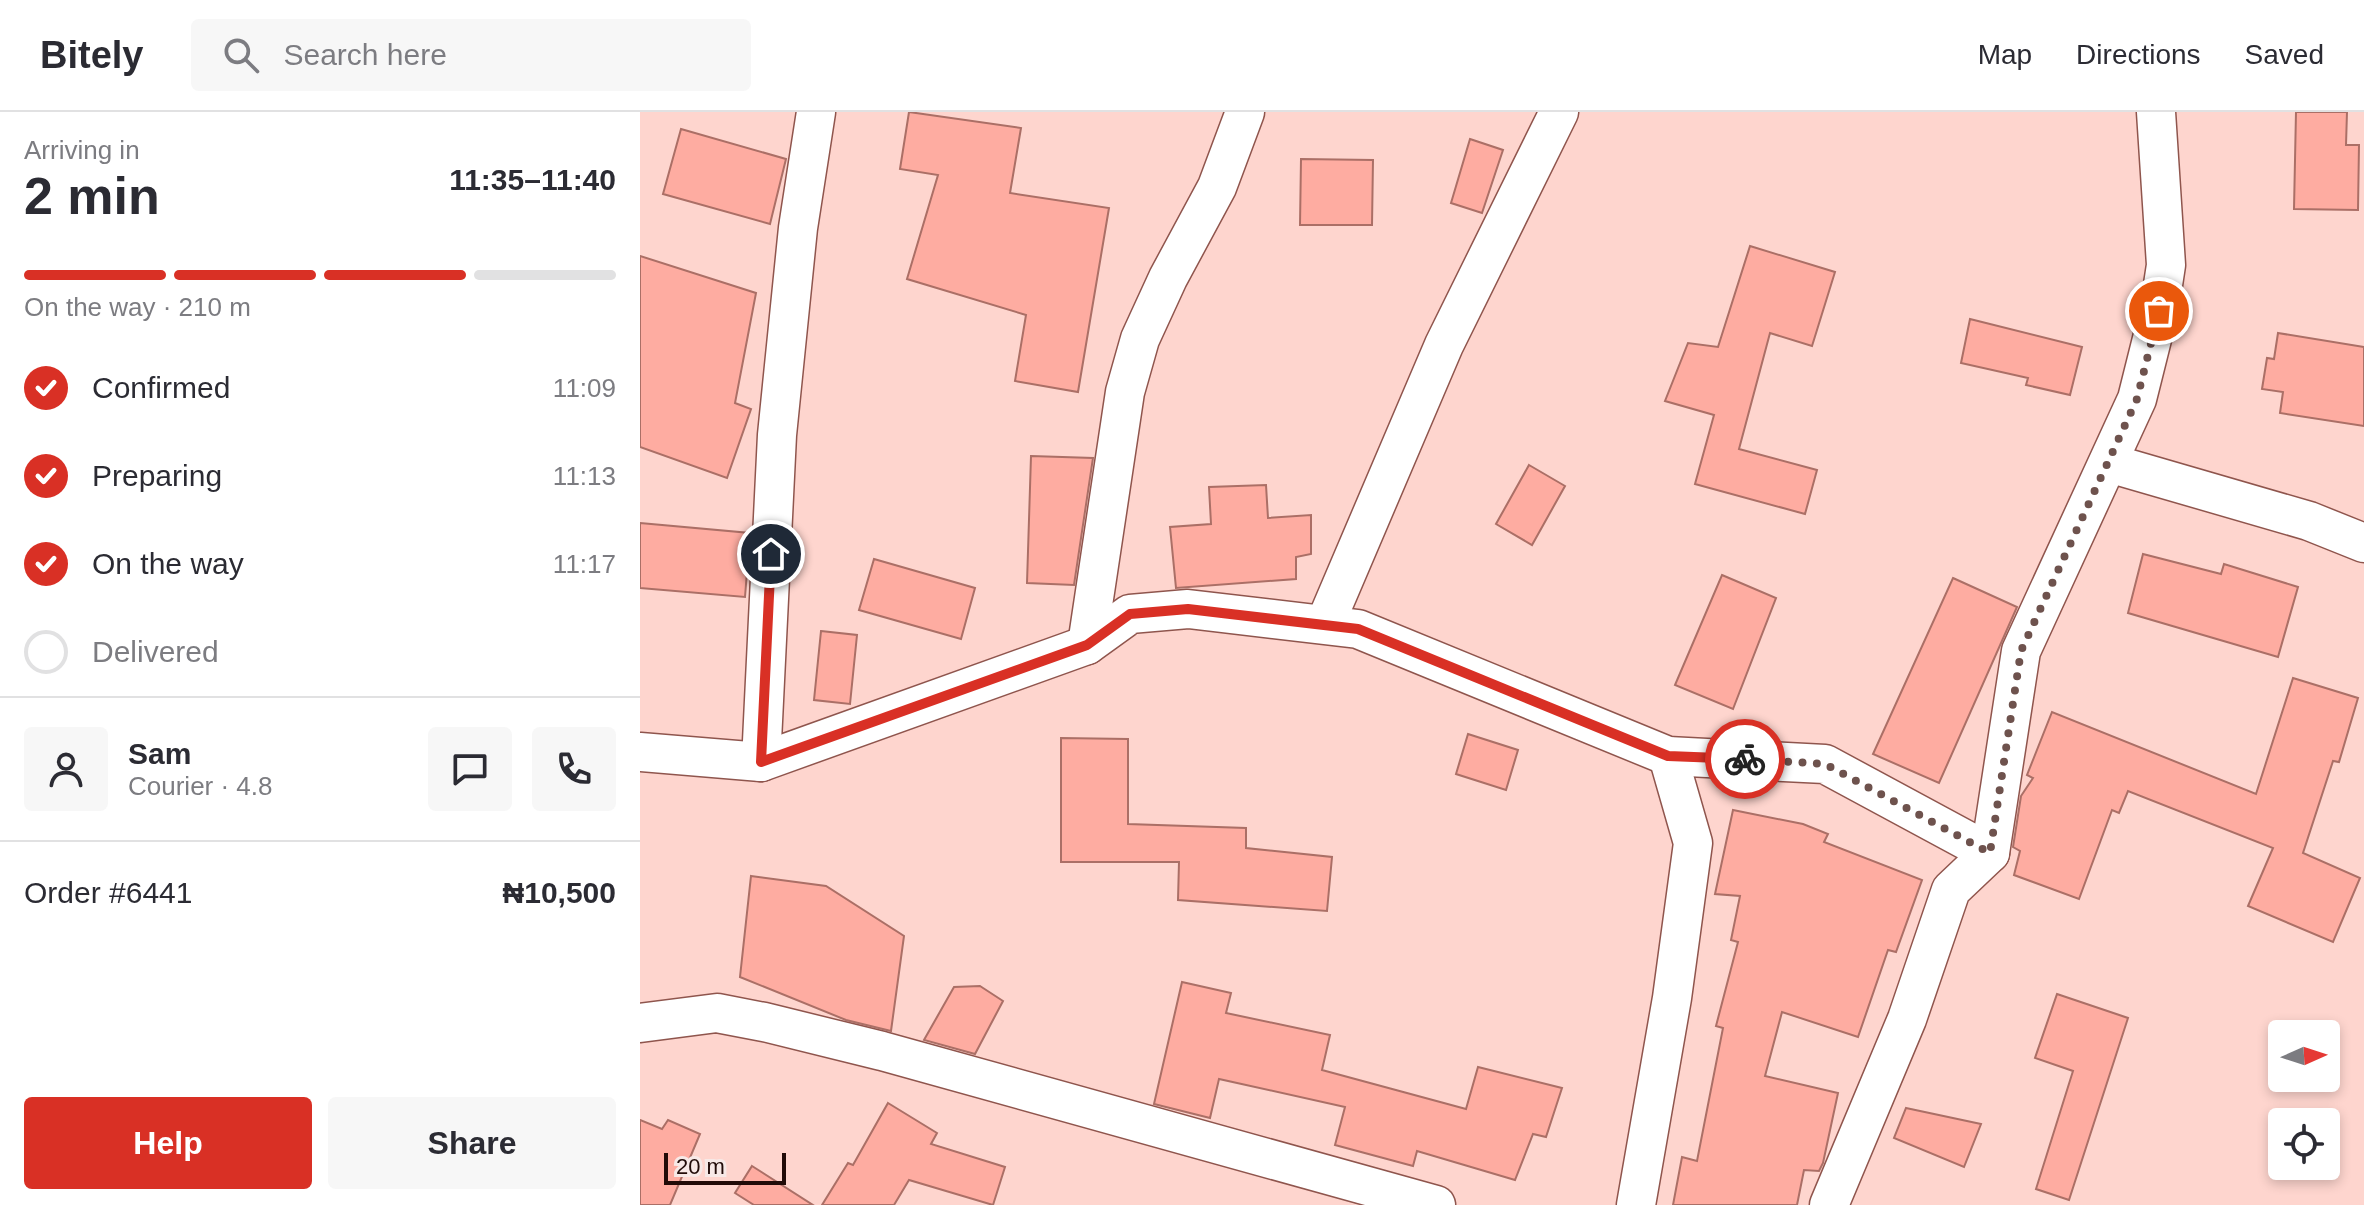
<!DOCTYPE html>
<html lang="en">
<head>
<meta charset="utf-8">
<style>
  :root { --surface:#fff; --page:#f7f7f7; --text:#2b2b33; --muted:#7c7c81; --line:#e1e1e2; --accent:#d93025 }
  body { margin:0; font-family:Helvetica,sans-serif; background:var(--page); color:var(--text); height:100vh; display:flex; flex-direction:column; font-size:30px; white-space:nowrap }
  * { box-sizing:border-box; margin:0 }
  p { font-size:26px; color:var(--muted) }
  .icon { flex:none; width:44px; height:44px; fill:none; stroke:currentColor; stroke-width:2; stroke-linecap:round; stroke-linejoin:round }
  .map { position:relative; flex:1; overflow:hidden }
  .details { display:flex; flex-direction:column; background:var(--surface); width:640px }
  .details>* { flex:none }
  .needle { width:52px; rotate:87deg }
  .fabs { position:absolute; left:1628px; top:908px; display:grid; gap:16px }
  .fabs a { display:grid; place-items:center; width:72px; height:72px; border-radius:8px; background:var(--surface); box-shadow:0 4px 12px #0003; font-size:40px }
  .scale { position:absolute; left:24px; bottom:20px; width:122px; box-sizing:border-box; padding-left:8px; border:4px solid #210b08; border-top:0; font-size:22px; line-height:28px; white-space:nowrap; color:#210b08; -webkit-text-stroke:6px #f7e9e7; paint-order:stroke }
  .pin { position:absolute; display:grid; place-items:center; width:68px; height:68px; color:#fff; margin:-34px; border:4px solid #fff; border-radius:50%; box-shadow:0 2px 8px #0007 }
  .courier { position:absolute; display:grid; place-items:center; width:80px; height:80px; margin:-40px; border:6px solid #d93025; border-radius:50%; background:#fff; color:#222; box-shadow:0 2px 10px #0007 }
  .head em { font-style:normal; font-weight:700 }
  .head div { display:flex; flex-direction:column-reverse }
  .head { display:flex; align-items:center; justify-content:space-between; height:136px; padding:0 24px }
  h1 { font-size:52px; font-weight:700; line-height:60px }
  .bar { display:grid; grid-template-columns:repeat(4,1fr); gap:12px 8px; align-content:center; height:96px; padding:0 24px }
  .bar i { height:10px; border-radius:6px; background:var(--line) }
  .bar .active { background:var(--accent) }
  .bar p { grid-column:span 4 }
  .line { display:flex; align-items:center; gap:20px; padding:0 24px; border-top:2px solid var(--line) }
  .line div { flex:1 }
  .round { display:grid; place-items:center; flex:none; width:84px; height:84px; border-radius:8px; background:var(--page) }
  ol { padding:0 24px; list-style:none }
  li { display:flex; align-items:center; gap:24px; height:88px }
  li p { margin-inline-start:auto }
  li .icon { padding:8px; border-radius:50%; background:var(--accent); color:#fff; stroke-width:4 }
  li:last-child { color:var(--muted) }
  li i { width:44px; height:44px; border:4px solid var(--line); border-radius:50% }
  .primary-button { display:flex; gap:16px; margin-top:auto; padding:16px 24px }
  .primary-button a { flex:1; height:92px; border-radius:8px; background:var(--accent); color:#fff; font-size:32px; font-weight:700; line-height:92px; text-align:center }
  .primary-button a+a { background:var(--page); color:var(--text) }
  header { display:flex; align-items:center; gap:48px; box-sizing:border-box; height:112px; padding:0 40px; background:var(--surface); border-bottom:2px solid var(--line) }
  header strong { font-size:38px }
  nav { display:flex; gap:44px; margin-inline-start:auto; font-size:28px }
  .search { width:560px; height:72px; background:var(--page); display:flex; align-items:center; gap:20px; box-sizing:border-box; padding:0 28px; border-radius:8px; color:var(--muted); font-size:30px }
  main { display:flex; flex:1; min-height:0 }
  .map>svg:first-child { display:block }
</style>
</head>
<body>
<header>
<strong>Bitely</strong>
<div class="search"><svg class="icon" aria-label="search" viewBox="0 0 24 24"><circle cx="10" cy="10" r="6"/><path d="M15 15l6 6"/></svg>Search here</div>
<nav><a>Map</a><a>Directions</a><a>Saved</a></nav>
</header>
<main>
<section class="details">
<div class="head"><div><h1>2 min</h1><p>Arriving in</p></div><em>11:35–11:40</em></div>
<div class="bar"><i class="active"></i><i class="active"></i><i class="active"></i><i></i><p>On the way · 210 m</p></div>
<ol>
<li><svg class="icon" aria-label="check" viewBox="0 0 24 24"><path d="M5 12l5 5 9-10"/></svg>Confirmed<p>11:09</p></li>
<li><svg class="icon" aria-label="check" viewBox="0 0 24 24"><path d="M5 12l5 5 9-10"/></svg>Preparing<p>11:13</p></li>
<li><svg class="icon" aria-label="check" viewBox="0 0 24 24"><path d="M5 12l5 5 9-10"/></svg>On the way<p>11:17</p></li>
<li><i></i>Delivered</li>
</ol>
<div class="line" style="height:144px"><a class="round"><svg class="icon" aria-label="person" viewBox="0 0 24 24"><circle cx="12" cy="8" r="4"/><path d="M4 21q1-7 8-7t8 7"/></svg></a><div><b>Sam</b><p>Courier · 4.8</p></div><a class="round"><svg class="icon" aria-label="chat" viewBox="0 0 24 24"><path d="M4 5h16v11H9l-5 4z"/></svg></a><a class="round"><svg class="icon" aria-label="phone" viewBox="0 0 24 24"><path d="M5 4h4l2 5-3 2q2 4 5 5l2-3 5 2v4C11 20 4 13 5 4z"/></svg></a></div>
<div class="line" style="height:104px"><div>Order #6441</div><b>₦10,500</b></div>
<div class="primary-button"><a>Help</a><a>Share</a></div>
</section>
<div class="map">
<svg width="1724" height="1093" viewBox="0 0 1724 1093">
  <rect width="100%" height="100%" fill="#fed5ce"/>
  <g fill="#feaca1" stroke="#ab6f66" stroke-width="2">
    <path d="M 269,0 L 381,16 L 370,81 L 469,96 L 438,280 L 375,269 L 386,203 L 267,167 L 298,63 L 260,57 Z"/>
    <path d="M 1656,0 L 1707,0 L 1706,33 L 1719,33 L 1718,98 L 1654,97 Z"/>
    <path d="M 41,17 L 146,47 L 130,112 L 23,82 Z"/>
    <path d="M 830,27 L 863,38 L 842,101 L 811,91 Z"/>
    <path d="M 661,47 L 733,48 L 732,113 L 660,113 Z"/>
    <path d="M 1110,134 L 1195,160 L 1172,234 L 1130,221 L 1099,337 L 1177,358 L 1165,402 L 1055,372 L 1074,303 L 1025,289 L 1048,231 L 1078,235 Z"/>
    <path d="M 0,144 L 116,181 L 95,291 L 111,297 L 87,366 L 0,335 Z"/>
    <path d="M 1330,207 L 1442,235 L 1430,283 L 1386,273 L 1388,266 L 1321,251 Z"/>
    <path d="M 1638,221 L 1724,235 L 1724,314 L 1640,301 L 1643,280 L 1622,277 L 1627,246 L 1634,247 Z"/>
    <path d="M 391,344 L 453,346 L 434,473 L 387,471 Z"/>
    <path d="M 889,353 L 925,374 L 892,433 L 856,412 Z"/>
    <path d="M 626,373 L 628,406 L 671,403 L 671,442 L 656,445 L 656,467 L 536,476 L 530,415 L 571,412 L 569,375 Z"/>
    <path d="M 0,411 L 110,421 L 105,485 L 0,476 Z"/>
    <path d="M 1503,442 L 1581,462 L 1584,452 L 1658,475 L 1638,545 L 1488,501 Z"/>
    <path d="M 234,447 L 335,476 L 321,527 L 219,498 Z"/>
    <path d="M 1082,463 L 1136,486 L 1093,597 L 1035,573 Z"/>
    <path d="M 1313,466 L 1377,495 L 1299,671 L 1233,642 Z"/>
    <path d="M 181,519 L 217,523 L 210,592 L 174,588 Z"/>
    <path d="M 1653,566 L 1718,586 L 1699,650 L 1693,649 L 1663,741 L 1720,766 L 1693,830 L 1608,794 L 1633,736 L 1488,679 L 1479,701 L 1472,698 L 1439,787 L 1374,763 L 1380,739 L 1373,735 L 1381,684 L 1393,666 L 1387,663 L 1412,600 L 1616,682 Z"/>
    <path d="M 828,622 L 878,638 L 866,678 L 816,662 Z"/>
    <path d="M 421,626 L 488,627 L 488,712 L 606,716 L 606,736 L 692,745 L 687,799 L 538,788 L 539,750 L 421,750 Z"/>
    <path d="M 1093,698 L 1163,712 L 1188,722 L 1184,730 L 1282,768 L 1256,840 L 1248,838 L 1218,925 L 1142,900 L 1125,964 L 1198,981 L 1183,1051 L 1179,1059 L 1164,1058 L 1157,1093 L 1033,1093 L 1042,1045 L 1057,1049 L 1083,916 L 1076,914 L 1098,830 L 1091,828 L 1100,784 L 1075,782 Z"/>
    <path d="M 111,764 L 186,774 L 264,824 L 251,919 L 206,908 L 100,865 Z"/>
    <path d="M 542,870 L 591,881 L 586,901 L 690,923 L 682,958 L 826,997 L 838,955 L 922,976 L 906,1025 L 893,1022 L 875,1068 L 777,1039 L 773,1054 L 695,1033 L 705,995 L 579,967 L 570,1006 L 514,992 Z"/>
    <path d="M 340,874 L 363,889 L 335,942 L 284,928 L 314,875 Z"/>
    <path d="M 1417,882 L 1488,906 L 1429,1088 L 1396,1077 L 1433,959 L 1395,946 Z"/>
    <path d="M 248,991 L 297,1021 L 291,1032 L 365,1055 L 353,1093 L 269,1068 L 254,1093 L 182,1093 L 208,1051 L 213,1053 Z"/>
    <path d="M 1266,996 L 1341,1012 L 1324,1055 L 1254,1026 Z"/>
    <path d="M 0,1008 L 22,1017 L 28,1008 L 60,1022 L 30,1093 L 0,1093 Z"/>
    <path d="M 112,1054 L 173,1093 L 114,1093 L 95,1081 Z"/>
  </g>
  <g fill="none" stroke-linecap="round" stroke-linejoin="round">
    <g stroke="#8f554d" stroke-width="41">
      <g id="minor">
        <path d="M 1469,351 L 1669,409 L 1724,431"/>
        <path d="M 685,512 L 804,233 L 919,0"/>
        <path d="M 447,533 L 485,280 L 500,227 L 528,166 L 577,75 L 605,0"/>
        <path d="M 0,640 L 121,650 L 447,533 L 490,502 L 548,497 L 718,517 L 1028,644 L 1185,652 L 1350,741"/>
        <path d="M 121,650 L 137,323 L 158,116 L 176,0"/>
        <path d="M 0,911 L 77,901 L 124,910 L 242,939 L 796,1093"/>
        <path d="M 996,1093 L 1032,886 L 1053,731 L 1028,644"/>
        <path d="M 1189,1093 L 1267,907 L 1311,778 L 1350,741 L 1381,539 L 1497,287 L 1519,199 L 1526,153 L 1516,0"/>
      </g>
    </g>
    <use href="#minor" stroke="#fff" stroke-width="38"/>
  </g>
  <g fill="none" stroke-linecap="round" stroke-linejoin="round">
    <path stroke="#6e524d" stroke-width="8" stroke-dasharray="0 14.4" d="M 1105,647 L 1185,652 L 1350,741 L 1381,539 L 1497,287 L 1519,199"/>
    <path stroke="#d93025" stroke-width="10" d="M 131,442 L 121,650 L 447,533 L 490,502 L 548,497 L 718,517 L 1028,644 L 1105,647"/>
  </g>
</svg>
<div class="fabs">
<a><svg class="needle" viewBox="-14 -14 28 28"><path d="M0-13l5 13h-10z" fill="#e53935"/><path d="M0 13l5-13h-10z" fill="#7c7c81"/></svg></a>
<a><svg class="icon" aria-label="locate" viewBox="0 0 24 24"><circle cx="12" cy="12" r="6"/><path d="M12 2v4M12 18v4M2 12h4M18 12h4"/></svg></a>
</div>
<div class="scale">20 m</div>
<div class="pin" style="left:1519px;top:199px;background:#ea580c"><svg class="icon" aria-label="bag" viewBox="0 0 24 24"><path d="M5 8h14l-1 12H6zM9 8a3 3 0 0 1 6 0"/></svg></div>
<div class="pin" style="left:131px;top:442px;background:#1f2937"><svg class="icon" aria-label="home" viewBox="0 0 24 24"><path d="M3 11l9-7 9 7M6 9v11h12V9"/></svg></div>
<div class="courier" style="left:1105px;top:647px"><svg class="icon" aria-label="bike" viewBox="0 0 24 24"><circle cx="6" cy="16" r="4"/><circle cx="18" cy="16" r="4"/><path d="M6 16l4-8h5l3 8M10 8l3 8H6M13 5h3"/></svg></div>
</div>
</main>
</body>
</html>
